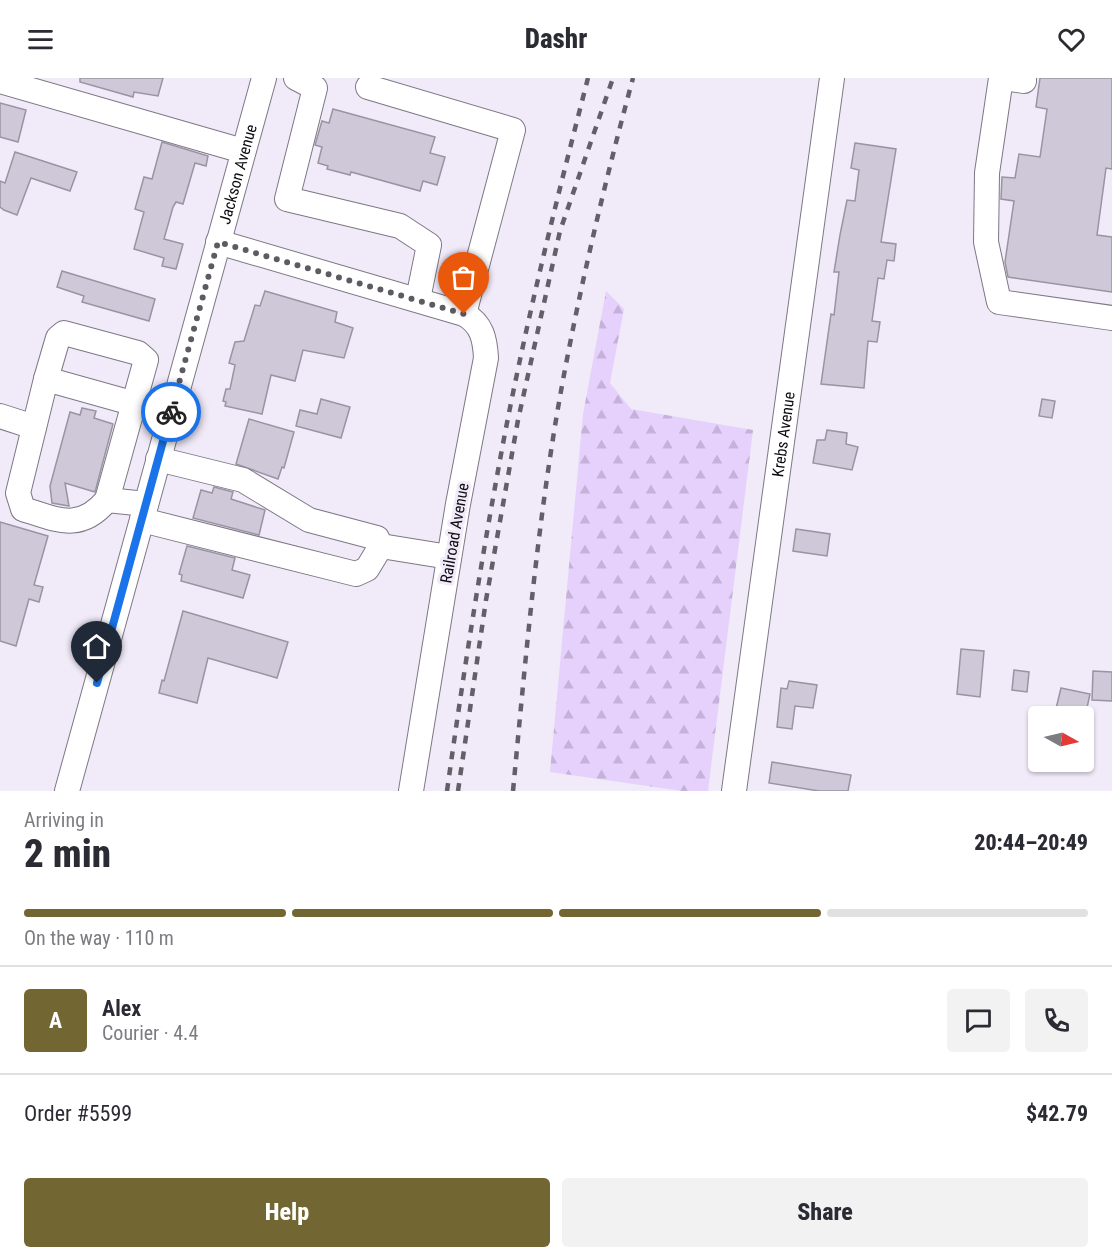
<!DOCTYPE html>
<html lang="en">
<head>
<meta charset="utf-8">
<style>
  :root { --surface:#fff; --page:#f2f2f3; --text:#2b2b33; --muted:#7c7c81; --line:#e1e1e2; --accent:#726633 }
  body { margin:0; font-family:"Roboto Condensed",sans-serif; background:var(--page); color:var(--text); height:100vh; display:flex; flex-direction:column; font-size:22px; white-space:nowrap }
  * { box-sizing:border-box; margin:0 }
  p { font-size:20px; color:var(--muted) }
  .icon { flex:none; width:33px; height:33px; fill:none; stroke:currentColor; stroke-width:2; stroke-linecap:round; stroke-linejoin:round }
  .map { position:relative; height:713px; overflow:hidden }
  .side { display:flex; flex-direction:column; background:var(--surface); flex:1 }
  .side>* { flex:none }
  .needle { width:39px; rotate:98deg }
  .fabs { position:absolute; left:1028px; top:628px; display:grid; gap:12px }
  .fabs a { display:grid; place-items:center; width:66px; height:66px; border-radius:6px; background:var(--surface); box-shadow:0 2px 4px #0004; font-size:30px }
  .pin { position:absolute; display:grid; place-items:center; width:51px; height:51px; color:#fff; margin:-62px -26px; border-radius:50% 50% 50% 0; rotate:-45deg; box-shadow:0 0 6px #0007 }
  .pin .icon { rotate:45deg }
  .courier { position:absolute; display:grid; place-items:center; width:60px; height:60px; margin:-30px; border:4px solid #1a73e8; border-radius:50%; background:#fff; color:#222; box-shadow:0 2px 8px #0007 }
  .overview em { font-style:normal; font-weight:800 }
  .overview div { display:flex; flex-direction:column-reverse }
  .overview { display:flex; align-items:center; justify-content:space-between; height:102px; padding:0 24px }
  h1 { font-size:39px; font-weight:800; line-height:45px }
  .bar { display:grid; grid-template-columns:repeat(4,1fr); gap:9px 6px; align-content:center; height:72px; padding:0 24px }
  .bar i { height:8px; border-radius:4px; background:var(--line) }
  .bar .on { background:var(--accent) }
  .bar p { grid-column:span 4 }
  .line { display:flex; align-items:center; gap:15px; padding:0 24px; border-top:2px solid var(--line) }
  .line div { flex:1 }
  .round { display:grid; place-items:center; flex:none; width:63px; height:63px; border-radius:6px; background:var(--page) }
  .primary-button { display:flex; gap:12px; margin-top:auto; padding:12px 24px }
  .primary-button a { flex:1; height:69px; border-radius:6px; background:var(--accent); color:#fff; font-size:24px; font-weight:800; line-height:69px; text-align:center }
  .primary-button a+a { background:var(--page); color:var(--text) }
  header { display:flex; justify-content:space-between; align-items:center; height:78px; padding:0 24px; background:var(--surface); font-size:27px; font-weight:800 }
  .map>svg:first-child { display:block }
</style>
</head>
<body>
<header><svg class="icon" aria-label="menu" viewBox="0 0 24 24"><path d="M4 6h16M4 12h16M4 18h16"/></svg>Dashr<svg class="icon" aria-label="heart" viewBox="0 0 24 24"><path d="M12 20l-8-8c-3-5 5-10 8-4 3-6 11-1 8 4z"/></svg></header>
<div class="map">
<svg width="1112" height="713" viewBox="0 0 1112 713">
  <defs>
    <pattern id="forest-firs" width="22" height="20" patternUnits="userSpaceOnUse" patternTransform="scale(1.5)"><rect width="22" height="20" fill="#e6d1fd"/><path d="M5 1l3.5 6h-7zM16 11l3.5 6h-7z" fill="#c4b2d8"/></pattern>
  </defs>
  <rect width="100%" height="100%" fill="#f1eaf9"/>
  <path fill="url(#forest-firs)" d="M 606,213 L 624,231 L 610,305 L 631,331 L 753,352 L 708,713 L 682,713 L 550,694 L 583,336 Z"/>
  <g fill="#cfc8d8" stroke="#9a93a1" stroke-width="1.5">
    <path d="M 80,0 L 163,0 L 158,18 L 134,14 L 133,19 L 80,4 Z"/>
    <path d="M 1040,0 L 1112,0 L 1112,91 L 1106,90 L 1097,157 L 1112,159 L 1112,214 L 1008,199 L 1005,184 L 1014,123 L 1001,121 L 1002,99 L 1015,100 L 1019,76 L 1040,79 L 1047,31 L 1036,29 Z"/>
    <path d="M 0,25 L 26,32 L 18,64 L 0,59 Z"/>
    <path d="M 333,31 L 435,59 L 430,75 L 445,79 L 437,107 L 423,103 L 420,113 L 351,94 L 350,97 L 327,91 L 328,88 L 318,85 L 322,69 L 315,67 L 322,43 L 329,45 Z"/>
    <path d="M 162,64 L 208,78 L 206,88 L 195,85 L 183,126 L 176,124 L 173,129 L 164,161 L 183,166 L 176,191 L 162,188 L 164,180 L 134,171 L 144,134 L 135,131 L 144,99 L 152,101 Z"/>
    <path d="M 855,65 L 896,71 L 881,164 L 896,166 L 894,183 L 887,182 L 884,201 L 878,200 L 872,243 L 880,244 L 877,264 L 868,263 L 864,310 L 821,306 L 831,236 L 834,237 L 839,194 L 834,194 L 840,157 L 847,122 L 855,123 L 859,92 L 851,90 Z"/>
    <path d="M 15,74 L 77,94 L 70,113 L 31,100 L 17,137 L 4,132 L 0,129 L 0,103 L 5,105 Z"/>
    <path d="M 62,193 L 155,221 L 149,243 L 82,224 L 84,218 L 57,209 Z"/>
    <path d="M 265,213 L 337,234 L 335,244 L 353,250 L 344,280 L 303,272 L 295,303 L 271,297 L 262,336 L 225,328 L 226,324 L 223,323 L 226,311 L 230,311 L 235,287 L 229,285 L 235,264 L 244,263 L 255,227 L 260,228 Z"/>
    <path d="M 321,321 L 350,329 L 341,360 L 296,348 L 300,332 L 317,336 Z"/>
    <path d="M 1042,321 L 1055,323 L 1052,340 L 1039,338 Z"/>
    <path d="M 82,330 L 96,333 L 94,340 L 113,346 L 95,414 L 65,405 L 69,428 L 52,425 L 50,408 L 70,334 L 80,337 Z"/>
    <path d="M 249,341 L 294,354 L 284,390 L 282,389 L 278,401 L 236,386 Z"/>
    <path d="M 827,352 L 847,355 L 846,366 L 858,369 L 852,392 L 813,385 L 817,362 L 825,362 Z"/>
    <path d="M 214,409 L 233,414 L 231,421 L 265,432 L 259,457 L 193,440 L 201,412 L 212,415 Z"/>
    <path d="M 0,444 L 48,458 L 34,507 L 43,509 L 39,524 L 29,521 L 16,568 L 0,563 Z"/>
    <path d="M 796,451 L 830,456 L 827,478 L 793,473 Z"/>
    <path d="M 187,468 L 235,480 L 232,492 L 250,497 L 243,520 L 181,503 L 182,497 L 179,496 Z"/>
    <path d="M 183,533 L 288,564 L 277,600 L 208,580 L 197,625 L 159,615 L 162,602 L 164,603 Z"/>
    <path d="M 961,571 L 984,573 L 980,619 L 957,616 Z"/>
    <path d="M 1014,592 L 1029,594 L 1027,614 L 1012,612 Z"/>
    <path d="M 1093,593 L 1112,594 L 1112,623 L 1092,622 Z"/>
    <path d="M 789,603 L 817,607 L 813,630 L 795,628 L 792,651 L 777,649 L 781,610 L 787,611 Z"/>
    <path d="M 1061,610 L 1090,616 L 1085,639 L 1054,639 Z"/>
    <path d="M 772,684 L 851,697 L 848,713 L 819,713 L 769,705 Z"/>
  </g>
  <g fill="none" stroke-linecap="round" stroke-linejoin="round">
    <g stroke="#7e7785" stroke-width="26">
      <g id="minor">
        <path d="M 296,0 L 315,10 L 287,121 L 400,148 L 429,167 L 418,221"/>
        <path d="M 1001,0 L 987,95 L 986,164 L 999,224 L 1112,240"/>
        <path d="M 1003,0 L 1024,3 L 1024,0"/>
        <path d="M 0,3 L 243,73"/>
        <path d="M 368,9 L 513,52 L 464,236"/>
        <path d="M 218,164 L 464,236 C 482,246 485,261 486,280 L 458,426 L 411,713"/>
        <path d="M 46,301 L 58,260 L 64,255 L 138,275 L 146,282 L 107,422"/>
        <path d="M 0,338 L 34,349"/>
        <path d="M 146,426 L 107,422 C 80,454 58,442 23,431 L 18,415 L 46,301 L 171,336"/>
        <path d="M 142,442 L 356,496 L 367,491 L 381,468 L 377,460 L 309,442 L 243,402 L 158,381"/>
        <path d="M 381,468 L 449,479"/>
        <path id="s1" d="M 67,713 L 264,0"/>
        <path id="s2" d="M 734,713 L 832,0"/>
      </g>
    </g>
    <use href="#minor" stroke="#fff" stroke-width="24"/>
    <g stroke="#635f68" stroke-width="4.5" stroke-dasharray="8 8" stroke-linecap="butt">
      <path d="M 447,713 C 464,591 483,470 506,350 C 529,232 558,116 588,0"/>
      <path d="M 458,713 L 486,522 L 518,342 L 560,153 L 613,0"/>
      <path d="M 513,713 C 526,576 538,437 563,302 C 582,200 606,100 633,0"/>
    </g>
  </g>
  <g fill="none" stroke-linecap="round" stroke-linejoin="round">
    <path stroke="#5d5a62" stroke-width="6" stroke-dasharray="0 10.8" d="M 171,334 L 218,164 L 464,236"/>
    <path stroke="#1a73e8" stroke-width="8" d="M 97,605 L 171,334"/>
  </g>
  <g text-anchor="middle" stroke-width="6" stroke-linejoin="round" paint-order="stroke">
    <g font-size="16" fill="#0e0c11" stroke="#f1eaf9">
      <text dy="6" stroke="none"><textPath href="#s1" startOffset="640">Jackson Avenue</textPath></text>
      <text dy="6" stroke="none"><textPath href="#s2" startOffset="360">Krebs Avenue</textPath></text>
      <text transform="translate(454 455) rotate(-80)" y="6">Railroad Avenue</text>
    </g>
  </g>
</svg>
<div class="fabs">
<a><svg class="needle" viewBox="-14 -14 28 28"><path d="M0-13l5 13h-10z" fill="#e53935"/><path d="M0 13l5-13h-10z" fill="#7c7c81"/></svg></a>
</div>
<div class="pin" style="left:464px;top:236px;background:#ea580c"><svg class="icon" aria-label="bag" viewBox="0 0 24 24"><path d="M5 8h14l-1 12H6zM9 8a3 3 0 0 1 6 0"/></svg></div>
<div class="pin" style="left:97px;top:605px;background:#1f2937"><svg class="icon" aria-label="home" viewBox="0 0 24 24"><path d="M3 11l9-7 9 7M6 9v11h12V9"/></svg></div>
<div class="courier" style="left:171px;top:334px"><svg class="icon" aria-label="bike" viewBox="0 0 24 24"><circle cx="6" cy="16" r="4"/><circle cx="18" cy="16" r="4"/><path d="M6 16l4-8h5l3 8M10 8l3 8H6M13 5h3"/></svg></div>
</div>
<section class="side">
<div class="overview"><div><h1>2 min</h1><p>Arriving in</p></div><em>20:44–20:49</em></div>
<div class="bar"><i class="on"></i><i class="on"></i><i class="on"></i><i></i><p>On the way · 110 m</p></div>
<div class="line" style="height:108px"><b class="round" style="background:var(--accent);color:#fff">A</b><div><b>Alex</b><p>Courier · 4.4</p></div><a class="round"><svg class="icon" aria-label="chat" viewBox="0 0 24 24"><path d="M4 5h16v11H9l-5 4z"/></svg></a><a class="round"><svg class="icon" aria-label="phone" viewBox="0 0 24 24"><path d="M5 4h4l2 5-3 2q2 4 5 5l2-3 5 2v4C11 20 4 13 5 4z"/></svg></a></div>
<div class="line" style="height:78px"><div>Order #5599</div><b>$42.79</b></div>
<div class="primary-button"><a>Help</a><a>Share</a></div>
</section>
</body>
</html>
